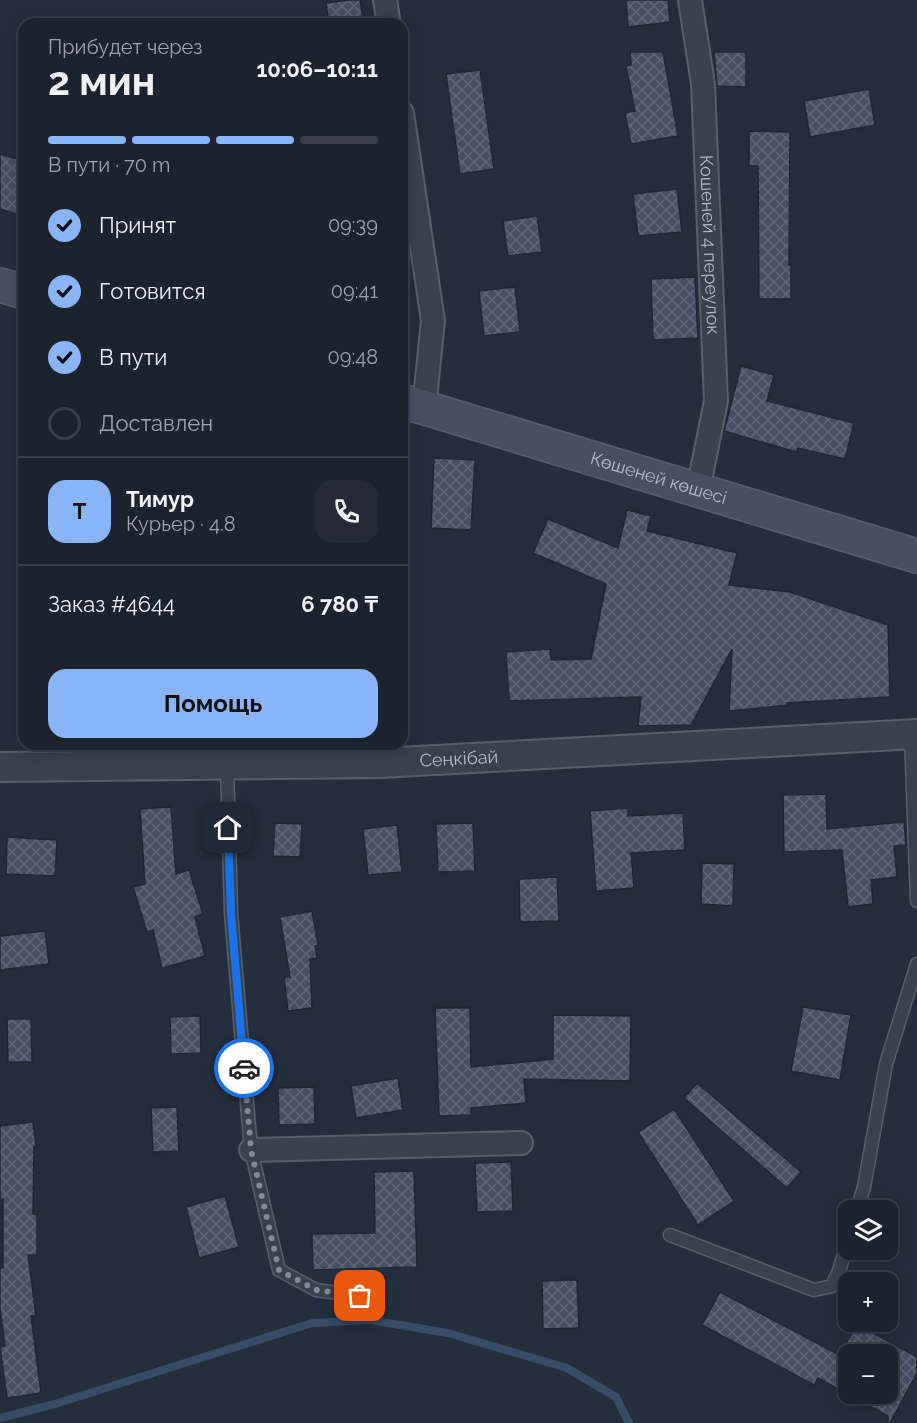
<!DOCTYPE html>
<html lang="ru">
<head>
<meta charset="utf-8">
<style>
  :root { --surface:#1b232e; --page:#242b36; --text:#f1f3f6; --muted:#a0a4aa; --line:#39404a; --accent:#8ab4f8 }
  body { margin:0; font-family:Raleway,sans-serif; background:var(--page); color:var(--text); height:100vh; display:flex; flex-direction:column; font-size:22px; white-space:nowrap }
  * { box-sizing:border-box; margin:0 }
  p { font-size:20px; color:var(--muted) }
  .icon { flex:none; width:33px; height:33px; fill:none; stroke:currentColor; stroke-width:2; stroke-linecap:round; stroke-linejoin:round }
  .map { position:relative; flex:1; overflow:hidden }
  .side { position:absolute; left:18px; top:18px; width:390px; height:732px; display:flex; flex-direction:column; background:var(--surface); border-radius:18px; box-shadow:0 3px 15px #0003,0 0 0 2px var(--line) }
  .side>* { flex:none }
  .fabs { position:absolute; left:838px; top:1200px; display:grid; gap:12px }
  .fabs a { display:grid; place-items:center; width:60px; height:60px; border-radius:12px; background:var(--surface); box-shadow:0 3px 15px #0003,0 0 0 2px var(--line); font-size:30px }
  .pin { position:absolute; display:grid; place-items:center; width:51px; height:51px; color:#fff; margin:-26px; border-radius:12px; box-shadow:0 3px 9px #0006 }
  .courier { position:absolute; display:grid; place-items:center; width:60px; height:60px; margin:-30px; border:4px solid #1a73e8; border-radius:50%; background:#fff; color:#222; box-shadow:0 2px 8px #0007 }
  .summary em { font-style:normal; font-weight:700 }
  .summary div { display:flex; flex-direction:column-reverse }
  .summary { display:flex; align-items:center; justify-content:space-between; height:102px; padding:0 30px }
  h1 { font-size:39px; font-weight:700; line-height:45px }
  .bar { display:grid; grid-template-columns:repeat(4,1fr); gap:9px 6px; align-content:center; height:72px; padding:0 30px }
  .bar i { height:8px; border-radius:4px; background:var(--line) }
  .bar .active { background:var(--accent) }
  .bar p { grid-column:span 4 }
  .line { display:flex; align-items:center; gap:15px; padding:0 30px; border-top:2px solid var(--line) }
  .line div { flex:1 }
  .round { display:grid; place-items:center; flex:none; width:63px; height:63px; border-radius:18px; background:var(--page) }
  ol { padding:0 30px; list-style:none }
  li { display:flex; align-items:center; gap:18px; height:66px }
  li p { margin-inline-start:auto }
  li .icon { padding:6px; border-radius:50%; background:var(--accent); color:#111; stroke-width:4 }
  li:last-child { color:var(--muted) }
  li i { width:33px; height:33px; border:3px solid var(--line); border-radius:50% }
  .button { display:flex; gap:12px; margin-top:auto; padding:12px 30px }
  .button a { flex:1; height:69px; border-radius:18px; background:var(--accent); color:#111; font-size:24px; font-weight:700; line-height:69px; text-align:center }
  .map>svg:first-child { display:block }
</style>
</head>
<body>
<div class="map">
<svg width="917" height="1423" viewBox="0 0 917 1423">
  <defs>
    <pattern id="building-cross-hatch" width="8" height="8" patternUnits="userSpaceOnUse" patternTransform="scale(1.5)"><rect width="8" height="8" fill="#455162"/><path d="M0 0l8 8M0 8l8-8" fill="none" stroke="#5d6877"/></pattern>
  </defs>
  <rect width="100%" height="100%" fill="#242f3e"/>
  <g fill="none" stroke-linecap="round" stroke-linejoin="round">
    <path stroke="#394c67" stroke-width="8" d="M 0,1418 L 55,1404 L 312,1323 L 370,1320 L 448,1333 L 567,1368 L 616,1397 L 629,1423"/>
  </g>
  <g fill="url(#building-cross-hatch)" stroke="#1f2835" stroke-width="1.5">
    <path d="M 349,0 L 360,0 L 364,24 L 329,24 L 326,3 Z"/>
    <path d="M 626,0 L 668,0 L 670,22 L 628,27 Z"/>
    <path d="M 630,52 L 663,52 L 678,136 L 631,144 L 625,113 L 635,111 L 626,66 L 631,65 Z"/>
    <path d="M 714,52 L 746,52 L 746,87 L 717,86 Z"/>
    <path d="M 480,70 L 494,169 L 460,174 L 446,74 Z"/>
    <path d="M 869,89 L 875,125 L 810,137 L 804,101 Z"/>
    <path d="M 749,131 L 790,132 L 789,265 L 791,265 L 791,299 L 759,299 L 758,166 L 749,166 Z"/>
    <path d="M 0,154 L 24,161 L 24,199 L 20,215 L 0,209 Z"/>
    <path d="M 677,189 L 682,232 L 638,236 L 633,194 Z"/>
    <path d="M 537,216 L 542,252 L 508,256 L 503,221 Z"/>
    <path d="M 695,277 L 698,338 L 653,340 L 651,279 Z"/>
    <path d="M 515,287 L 520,332 L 484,336 L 479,291 Z"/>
    <path d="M 741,366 L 774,375 L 767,401 L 854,423 L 845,459 L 798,448 L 796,452 L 724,431 Z"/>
    <path d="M 434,458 L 475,460 L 471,530 L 431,528 Z"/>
    <path d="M 627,510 L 651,516 L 647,531 L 737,553 L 729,585 L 790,592 L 888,625 L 890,697 L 787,703 L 788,705 L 729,711 L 732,649 L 691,725 L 638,726 L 641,697 L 509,701 L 506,652 L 550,649 L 551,660 L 591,659 L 606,584 L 533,553 L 548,519 L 618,548 Z"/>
    <path d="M 826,794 L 827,829 L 904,822 L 906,845 L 894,846 L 897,877 L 871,880 L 873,904 L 848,907 L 842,850 L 784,852 L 783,795 Z"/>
    <path d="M 171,807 L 176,874 L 189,870 L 203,914 L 195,917 L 205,956 L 162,968 L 153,930 L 147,932 L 133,887 L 145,884 L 140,809 Z"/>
    <path d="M 628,808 L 628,816 L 683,813 L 685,850 L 631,853 L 634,888 L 596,891 L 590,811 Z"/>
    <path d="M 275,823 L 302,824 L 300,857 L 273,856 Z"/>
    <path d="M 473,823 L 475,871 L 438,872 L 436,824 Z"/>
    <path d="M 397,825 L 402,872 L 368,875 L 363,829 Z"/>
    <path d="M 7,837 L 57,840 L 55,876 L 6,874 Z"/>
    <path d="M 702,863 L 734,864 L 733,906 L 701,904 Z"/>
    <path d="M 557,877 L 559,921 L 520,922 L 519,879 Z"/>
    <path d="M 312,911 L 318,945 L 315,946 L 317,958 L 310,959 L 312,1008 L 288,1011 L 284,977 L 290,977 L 280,917 Z"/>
    <path d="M 45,931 L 49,964 L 0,970 L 0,936 Z"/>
    <path d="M 803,1007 L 851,1015 L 840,1080 L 791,1071 Z"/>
    <path d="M 435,1008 L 470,1008 L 471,1067 L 553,1059 L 553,1015 L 631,1016 L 630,1081 L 524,1079 L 526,1103 L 471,1108 L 471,1115 L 439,1116 Z"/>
    <path d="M 200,1016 L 201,1053 L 171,1054 L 170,1017 Z"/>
    <path d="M 7,1019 L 31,1019 L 32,1062 L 8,1062 Z"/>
    <path d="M 398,1078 L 403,1110 L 356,1118 L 351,1086 Z"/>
    <path d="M 697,1083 L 801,1172 L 787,1188 L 684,1098 Z"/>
    <path d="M 314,1087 L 315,1124 L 279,1125 L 278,1088 Z"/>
    <path d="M 177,1107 L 179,1151 L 153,1152 L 151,1108 Z"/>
    <path d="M 674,1109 L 734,1201 L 698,1225 L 638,1132 Z"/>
    <path d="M 33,1122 L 36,1147 L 34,1147 L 33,1214 L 37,1214 L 37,1255 L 28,1255 L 36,1316 L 31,1316 L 41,1393 L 7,1398 L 0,1347 L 5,1346 L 0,1308 L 0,1268 L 3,1268 L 3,1199 L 0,1199 L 0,1126 Z"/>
    <path d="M 511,1162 L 513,1211 L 477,1212 L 475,1163 Z"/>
    <path d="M 414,1171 L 417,1267 L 313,1270 L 312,1234 L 375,1233 L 374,1172 Z"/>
    <path d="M 225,1196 L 239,1247 L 199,1258 L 186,1207 Z"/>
    <path d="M 577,1280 L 579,1328 L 543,1329 L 542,1281 Z"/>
    <path d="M 720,1292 L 849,1360 L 849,1394 L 888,1394 L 888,1354 L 840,1354 L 857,1324 L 917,1357 L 917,1373 L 890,1423 L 888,1423 L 888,1416 L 818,1378 L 814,1385 L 702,1325 Z"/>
  </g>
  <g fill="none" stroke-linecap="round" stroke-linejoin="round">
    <g stroke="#565f6c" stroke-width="15">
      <g id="service">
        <path d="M 911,735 L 917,901"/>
        <path d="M 227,765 L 231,913 L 251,1150 L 279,1270 L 316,1290 L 360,1296 L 376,1296"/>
        <path d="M 857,1210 L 864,1187 L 886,1064 L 917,964"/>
        <path d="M 670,1235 L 814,1290 L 832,1286 L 839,1271 L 849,1238"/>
      </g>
    </g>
    <g stroke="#565f6c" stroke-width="26">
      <g id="minor">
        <path d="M 385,0 L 389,24"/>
        <path id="s1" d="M 690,0 L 703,84 L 716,401 L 698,490"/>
        <path d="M 402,113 L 433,321 L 424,408"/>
        <path d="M 251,1150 L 521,1143"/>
      </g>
    </g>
    <g stroke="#565f6c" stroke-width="32">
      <g id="tertiary">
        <path id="s2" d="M 0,767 L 380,763 L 917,734"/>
      </g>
    </g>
    <g stroke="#565f6c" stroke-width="36">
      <g id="secondary">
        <path d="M 0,285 L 24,292"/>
        <path id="s3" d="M 402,401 L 917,556"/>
      </g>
    </g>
    <use href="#service" stroke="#38414e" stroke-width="12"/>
    <use href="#minor" stroke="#38414e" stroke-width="22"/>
    <use href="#tertiary" stroke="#38414e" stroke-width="28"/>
    <use href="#secondary" stroke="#465061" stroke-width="33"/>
  </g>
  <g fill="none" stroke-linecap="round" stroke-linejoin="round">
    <path stroke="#828b98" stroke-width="6" stroke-dasharray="0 10.8" d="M 244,1068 L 251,1150 L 279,1270 L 316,1290 L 360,1296"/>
    <path stroke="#1a73e8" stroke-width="8" d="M 228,828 L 231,913 L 244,1068"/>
  </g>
  <g text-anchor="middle" stroke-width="5" stroke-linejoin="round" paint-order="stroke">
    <g font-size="18" fill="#b4bcc9" stroke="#1d2633">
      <text dy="6" stroke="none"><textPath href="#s1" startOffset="246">Кошеней 4 переулок</textPath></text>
      <text dy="6" stroke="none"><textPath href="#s3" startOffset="268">Көшеней көшесі</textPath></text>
      <text dy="6" stroke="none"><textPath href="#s2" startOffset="459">Сеңкібай</textPath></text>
    </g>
  </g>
</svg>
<div class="fabs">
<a><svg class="icon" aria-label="layers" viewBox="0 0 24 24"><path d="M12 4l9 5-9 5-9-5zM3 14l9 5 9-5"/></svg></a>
<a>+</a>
<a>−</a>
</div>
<div class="pin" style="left:360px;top:1296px;background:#ea580c"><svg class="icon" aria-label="bag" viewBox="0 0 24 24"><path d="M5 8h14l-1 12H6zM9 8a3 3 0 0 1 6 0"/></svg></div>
<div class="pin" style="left:228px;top:828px;background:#1f2937"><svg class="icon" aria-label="home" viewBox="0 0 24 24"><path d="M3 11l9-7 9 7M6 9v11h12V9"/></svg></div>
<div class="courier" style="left:244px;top:1068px"><svg class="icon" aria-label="car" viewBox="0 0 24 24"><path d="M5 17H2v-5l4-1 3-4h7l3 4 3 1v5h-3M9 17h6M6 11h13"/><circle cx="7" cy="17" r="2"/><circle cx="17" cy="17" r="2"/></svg></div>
<section class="side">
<div class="summary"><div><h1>2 мин</h1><p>Прибудет через</p></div><em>10:06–10:11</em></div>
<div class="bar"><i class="active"></i><i class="active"></i><i class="active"></i><i></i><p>В пути · 70 m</p></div>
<ol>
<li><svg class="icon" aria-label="check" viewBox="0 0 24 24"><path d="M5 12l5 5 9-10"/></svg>Принят<p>09:39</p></li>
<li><svg class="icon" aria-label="check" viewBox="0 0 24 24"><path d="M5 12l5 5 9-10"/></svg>Готовится<p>09:41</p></li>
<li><svg class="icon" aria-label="check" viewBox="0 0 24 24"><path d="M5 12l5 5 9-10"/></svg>В пути<p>09:48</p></li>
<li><i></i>Доставлен</li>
</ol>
<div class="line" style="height:108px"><b class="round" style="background:var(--accent);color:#111">Т</b><div><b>Тимур</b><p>Курьер · 4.8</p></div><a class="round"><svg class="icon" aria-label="phone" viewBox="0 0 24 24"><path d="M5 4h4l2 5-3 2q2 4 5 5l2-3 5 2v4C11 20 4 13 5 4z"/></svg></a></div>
<div class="line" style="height:78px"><div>Заказ #4644</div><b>6 780 ₸</b></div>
<div class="button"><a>Помощь</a></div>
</section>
</div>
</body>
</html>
